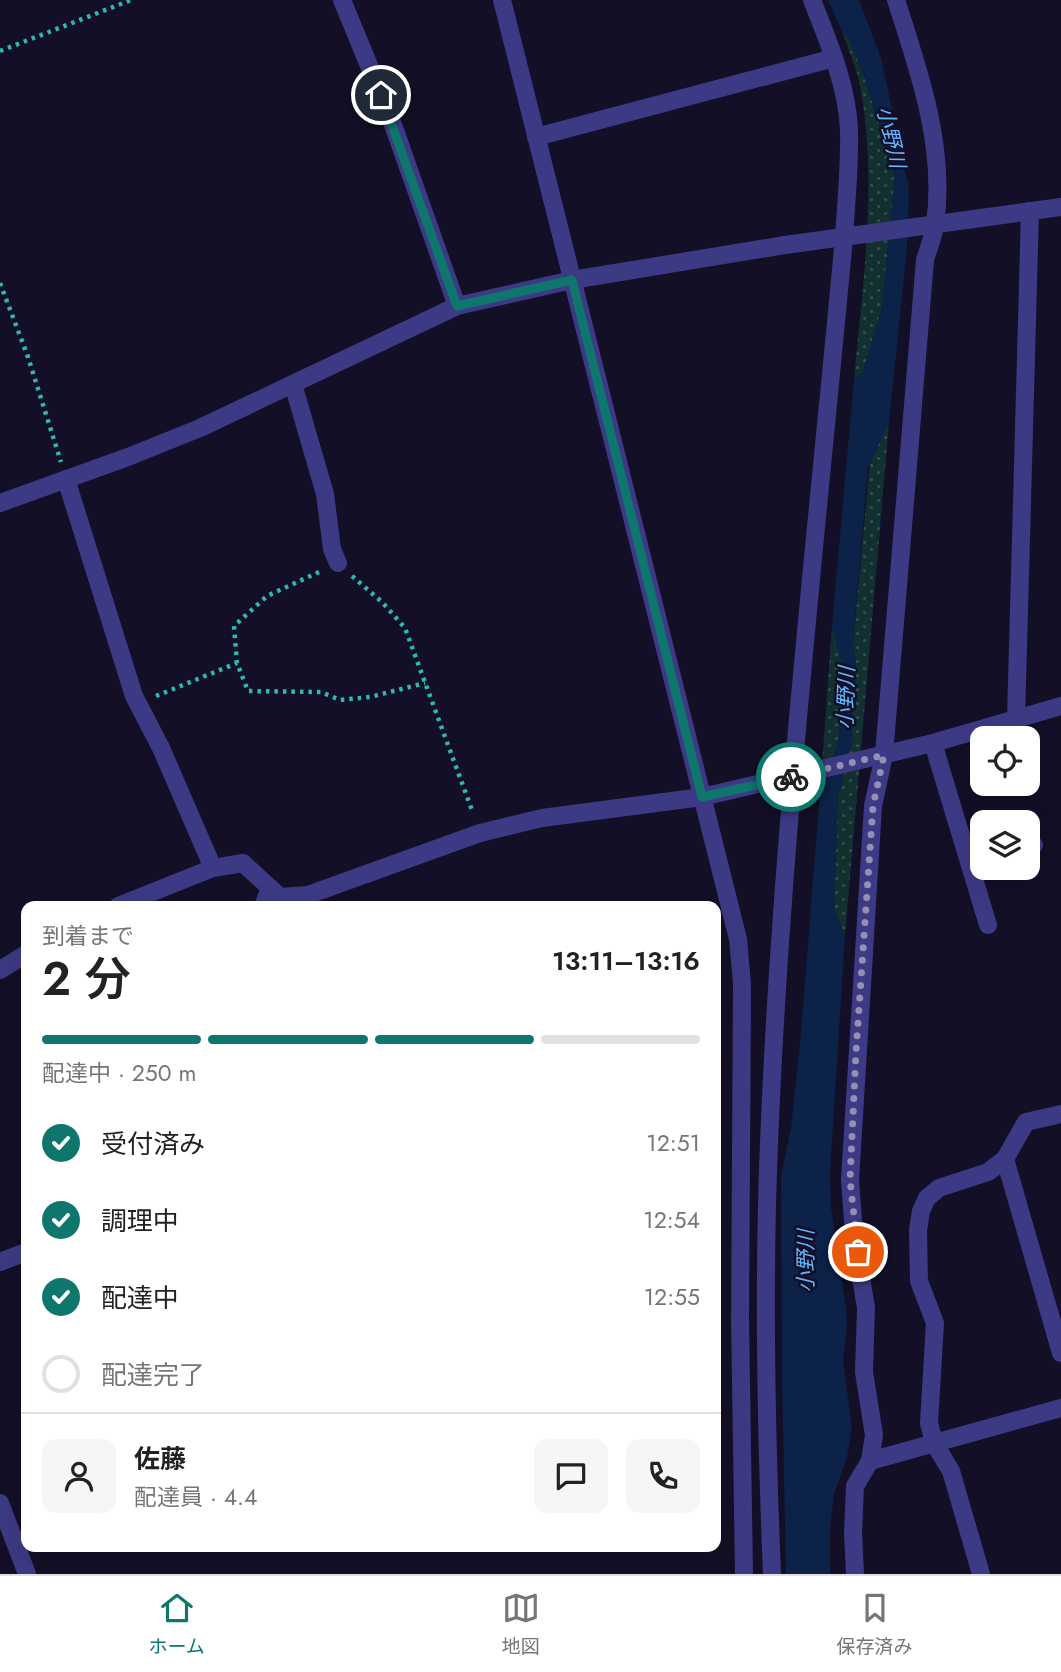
<!DOCTYPE html>
<html lang="ja">
<head>
<meta charset="utf-8">
<style>
  :root { --surface:#fff; --page:#f6f6f6; --text:#222; --muted:#767676; --line:#e0e0e0; --accent:#0f766e }
  body { margin:0; font-family:Jost,"Noto Sans JP",sans-serif; background:var(--page); color:var(--text); height:100vh; display:flex; flex-direction:column; font-size:26px; white-space:nowrap }
  * { box-sizing:border-box; margin:0 }
  p { font-size:23px; color:var(--muted) }
  .icon { flex:none; width:38px; height:38px; fill:none; stroke:currentColor; stroke-width:2; stroke-linecap:round; stroke-linejoin:round }
  .map { position:relative; flex:1; overflow:hidden }
  .sheet { position:absolute; left:21px; top:901px; width:700px; height:651px; display:flex; flex-direction:column; background:var(--surface); border-radius:14px; box-shadow:0 7px 28px #0002 }
  .sheet>* { flex:none }
  .tools { position:absolute; left:970px; top:726px; display:grid; gap:14px }
  .tools a { display:grid; place-items:center; width:70px; height:70px; border-radius:14px; background:var(--surface); box-shadow:0 7px 28px #0002; font-size:35px }
  .pin { position:absolute; display:grid; place-items:center; width:60px; height:60px; color:#fff; margin:-30px; border:4px solid #fff; border-radius:50%; box-shadow:0 2px 7px #0007 }
  .courier { position:absolute; display:grid; place-items:center; width:70px; height:70px; margin:-35px; border:5px solid #0f766e; border-radius:50%; background:#fff; color:#222; box-shadow:0 2px 9px #0007 }
  .summary em { font-style:normal; font-weight:600 }
  .summary div { display:flex; flex-direction:column-reverse }
  .summary { display:flex; align-items:center; justify-content:space-between; height:119px; padding:0 21px }
  h1 { font-size:46px; font-weight:600; line-height:52px }
  .bar { display:grid; grid-template-columns:repeat(4,1fr); gap:10px 7px; align-content:center; height:84px; padding:0 21px }
  .bar i { height:9px; border-radius:5px; background:var(--line) }
  .bar .selected { background:var(--accent) }
  .bar p { grid-column:span 4 }
  .line { display:flex; align-items:center; gap:18px; padding:0 21px; border-top:2px solid var(--line) }
  .line div { flex:1 }
  .round { display:grid; place-items:center; flex:none; width:74px; height:74px; border-radius:14px; background:var(--page) }
  ol { padding:0 21px; list-style:none }
  li { display:flex; align-items:center; gap:21px; height:77px }
  li p { margin-inline-start:auto }
  li .icon { padding:7px; border-radius:50%; background:var(--accent); color:#fff; stroke-width:4 }
  li:last-child { color:var(--muted) }
  li i { width:38px; height:38px; border:4px solid var(--line); border-radius:50% }
  .tab-bar { display:flex; justify-content:space-around; align-items:center; height:98px; border-top:2px solid var(--line); background:var(--surface); font-size:19px; color:var(--muted) }
  .tab-bar a { display:grid; justify-items:center; gap:4px }
  .tab-bar .selected { color:var(--accent) }
  .map>svg:first-child { display:block }
</style>
</head>
<body>
<div class="map">
<svg width="1061" height="1574" viewBox="0 0 1061 1574">
  <defs>
    <pattern id="grass-dots" width="8" height="8" patternUnits="userSpaceOnUse" patternTransform="scale(1.75)"><rect width="8" height="8" fill="#12302f"/><path d="M2 2h.1M6 6h.1" fill="none" stroke="#344d4e" stroke-width="1.8" stroke-linecap="round"/></pattern>
  </defs>
  <rect width="100%" height="100%" fill="#130f26"/>
  <g fill="url(#grass-dots)">
    <path d="M 842,31 L 851,42 L 866,82 L 895,177 L 882,307 L 863,372 L 854,379 C 863,284 879,169 858,77 C 854,61 847,46 842,31 Z"/>
    <path d="M 889,422 L 845,936 L 834,911 L 838,796 L 851,745 L 856,668 L 853,643 L 870,462 Z"/>
    <path d="M 832,626 L 845,673 L 838,745 L 820,793 Z"/>
  </g>
  <path fill="#0c2248" d="M 828,0 L 859,0 L 881,58 L 892,109 L 896,140 L 908,183 L 909,195 L 907,248 L 889,422 L 868,468 L 853,643 L 856,668 L 851,745 L 838,796 L 834,910 L 845,936 L 830,1172 L 831,1208 L 846,1308 L 847,1327 L 843,1361 L 852,1427 L 847,1457 L 834,1494 L 830,1528 L 830,1574 L 786,1574 L 782,1376 L 781,1176 L 791,1128 L 800,1044 L 820,793 L 838,745 L 845,674 L 832,626 L 854,379 L 863,372 L 882,307 L 895,177 L 866,82 L 851,42 L 842,31 Z"/>
  <g fill="none" stroke-linecap="round" stroke-linejoin="round">
    <g stroke="#2fb8b0" stroke-width="4.5" stroke-dasharray="3.5 5" stroke-linecap="butt">
      <path d="M 0,51 L 131,0"/>
      <path d="M 0,283 L 28,357 L 61,462"/>
      <path d="M 319,572 L 267,596 L 234,626 L 237,663 L 248,691 L 321,692 L 340,700 L 370,697 L 425,683"/>
      <path d="M 352,576 L 382,602 L 405,628 L 473,813"/>
      <path d="M 156,696 L 237,663"/>
    </g>
    <g stroke="#3d3a85" stroke-width="18">
      <path d="M 342,0 L 391,119 L 457,306"/>
      <path d="M 502,0 L 738,939 L 742,984 L 740,1320 L 744,1574"/>
      <path d="M 536,137 L 834,58"/>
      <path d="M 293,384 L 325,494 L 332,549 L 338,563"/>
      <path d="M 66,479 L 134,696 L 161,748 L 213,868"/>
      <path d="M 0,503 L 128,457 L 200,428 L 457,306 L 572,280 L 785,245 L 1061,207"/>
      <path d="M 1016,719 L 1030,211"/>
      <path d="M 933,743 L 988,925"/>
      <path d="M 1027,848 L 1034,845"/>
      <path d="M 118,906 L 213,868 L 243,863 L 280,897 L 308,895 L 480,833 L 542,818 L 702,797 L 933,743 L 1061,706"/>
      <path d="M 263,906 L 270,888"/>
      <path d="M 0,970 L 26,954"/>
      <path d="M 1005,1159 L 1061,1353"/>
      <path d="M 0,1262 L 26,1252"/>
      <path d="M 870,1461 L 1061,1408"/>
      <path d="M 0,1503 L 27,1574"/>
      <path d="M 772,1574 C 766,1430 763,1287 769,1143 C 781,841 816,539 844,238 C 846,203 850,166 849,130 C 847,84 828,41 812,0"/>
      <path d="M 855,1574 L 853,1533 L 855,1486 L 870,1461 L 874,1435 L 864,1372 L 866,1308 L 854,1234 L 850,1180 L 873,806 L 884,755 L 925,260 C 928,249 934,236 935,224 C 946,148 919,71 896,0"/>
      <path d="M 981,1574 L 951,1471 L 934,1443 L 929,1423 L 935,1323 L 919,1281 L 918,1230 L 921,1211 L 927,1198 L 939,1188 L 988,1172 L 1005,1159 L 1026,1122 L 1061,1114"/>
    </g>
  </g>
  <g fill="none" stroke-linecap="round" stroke-linejoin="round">
    <path stroke="#948fb3" stroke-width="7" stroke-dasharray="0 12.6" d="M 791,777 L 884,755 L 873,806 L 856,1052 L 850,1180 L 858,1252"/>
    <path stroke="#0f766e" stroke-width="9" d="M 381,95 L 457,306 L 572,280 L 702,797 L 791,777"/>
  </g>
  <g text-anchor="middle" stroke-width="5" stroke-linejoin="round" paint-order="stroke">
    <g font-size="21" font-style="italic" fill="#62b6ff" stroke="#130f26">
      <text transform="translate(891 137) rotate(77)" y="7">小野川</text>
      <text transform="translate(846 698) rotate(-88)" y="7">小野川</text>
      <text transform="translate(806 1261) rotate(-90)" y="7">小野川</text>
    </g>
  </g>
</svg>
<div class="tools">
<a><svg class="icon" aria-label="locate" viewBox="0 0 24 24"><circle cx="12" cy="12" r="6"/><path d="M12 2v4M12 18v4M2 12h4M18 12h4"/></svg></a>
<a><svg class="icon" aria-label="layers" viewBox="0 0 24 24"><path d="M12 4l9 5-9 5-9-5zM3 14l9 5 9-5"/></svg></a>
</div>
<div class="pin" style="left:858px;top:1252px;background:#ea580c"><svg class="icon" aria-label="bag" viewBox="0 0 24 24"><path d="M5 8h14l-1 12H6zM9 8a3 3 0 0 1 6 0"/></svg></div>
<div class="pin" style="left:381px;top:95px;background:#1f2937"><svg class="icon" aria-label="home" viewBox="0 0 24 24"><path d="M3 11l9-7 9 7M6 9v11h12V9"/></svg></div>
<div class="courier" style="left:791px;top:777px"><svg class="icon" aria-label="bike" viewBox="0 0 24 24"><circle cx="6" cy="16" r="4"/><circle cx="18" cy="16" r="4"/><path d="M6 16l4-8h5l3 8M10 8l3 8H6M13 5h3"/></svg></div>
<section class="sheet">
<div class="summary"><div><h1>2 分</h1><p>到着まで</p></div><em>13:11–13:16</em></div>
<div class="bar"><i class="selected"></i><i class="selected"></i><i class="selected"></i><i></i><p>配達中 · 250 m</p></div>
<ol>
<li><svg class="icon" aria-label="check" viewBox="0 0 24 24"><path d="M5 12l5 5 9-10"/></svg>受付済み<p>12:51</p></li>
<li><svg class="icon" aria-label="check" viewBox="0 0 24 24"><path d="M5 12l5 5 9-10"/></svg>調理中<p>12:54</p></li>
<li><svg class="icon" aria-label="check" viewBox="0 0 24 24"><path d="M5 12l5 5 9-10"/></svg>配達中<p>12:55</p></li>
<li><i></i>配達完了</li>
</ol>
<div class="line" style="height:126px"><a class="round"><svg class="icon" aria-label="person" viewBox="0 0 24 24"><circle cx="12" cy="8" r="4"/><path d="M4 21q1-7 8-7t8 7"/></svg></a><div><b>佐藤</b><p>配達員 · 4.4</p></div><a class="round"><svg class="icon" aria-label="chat" viewBox="0 0 24 24"><path d="M4 5h16v11H9l-5 4z"/></svg></a><a class="round"><svg class="icon" aria-label="phone" viewBox="0 0 24 24"><path d="M5 4h4l2 5-3 2q2 4 5 5l2-3 5 2v4C11 20 4 13 5 4z"/></svg></a></div>
</section>
</div>
<nav class="tab-bar">
<a class="selected"><svg class="icon" aria-label="home" viewBox="0 0 24 24"><path d="M3 11l9-7 9 7M6 9v11h12V9"/></svg>ホーム</a>
<a><svg class="icon" aria-label="map" viewBox="0 0 24 24"><path d="M3 6l6-2 6 2 6-2v14l-6 2-6-2-6 2zM9 4v14M15 6v14"/></svg>地図</a>
<a><svg class="icon" aria-label="saved" viewBox="0 0 24 24"><path d="M7 4h10v16l-5-4-5 4z"/></svg>保存済み</a>
</nav>
</body>
</html>
